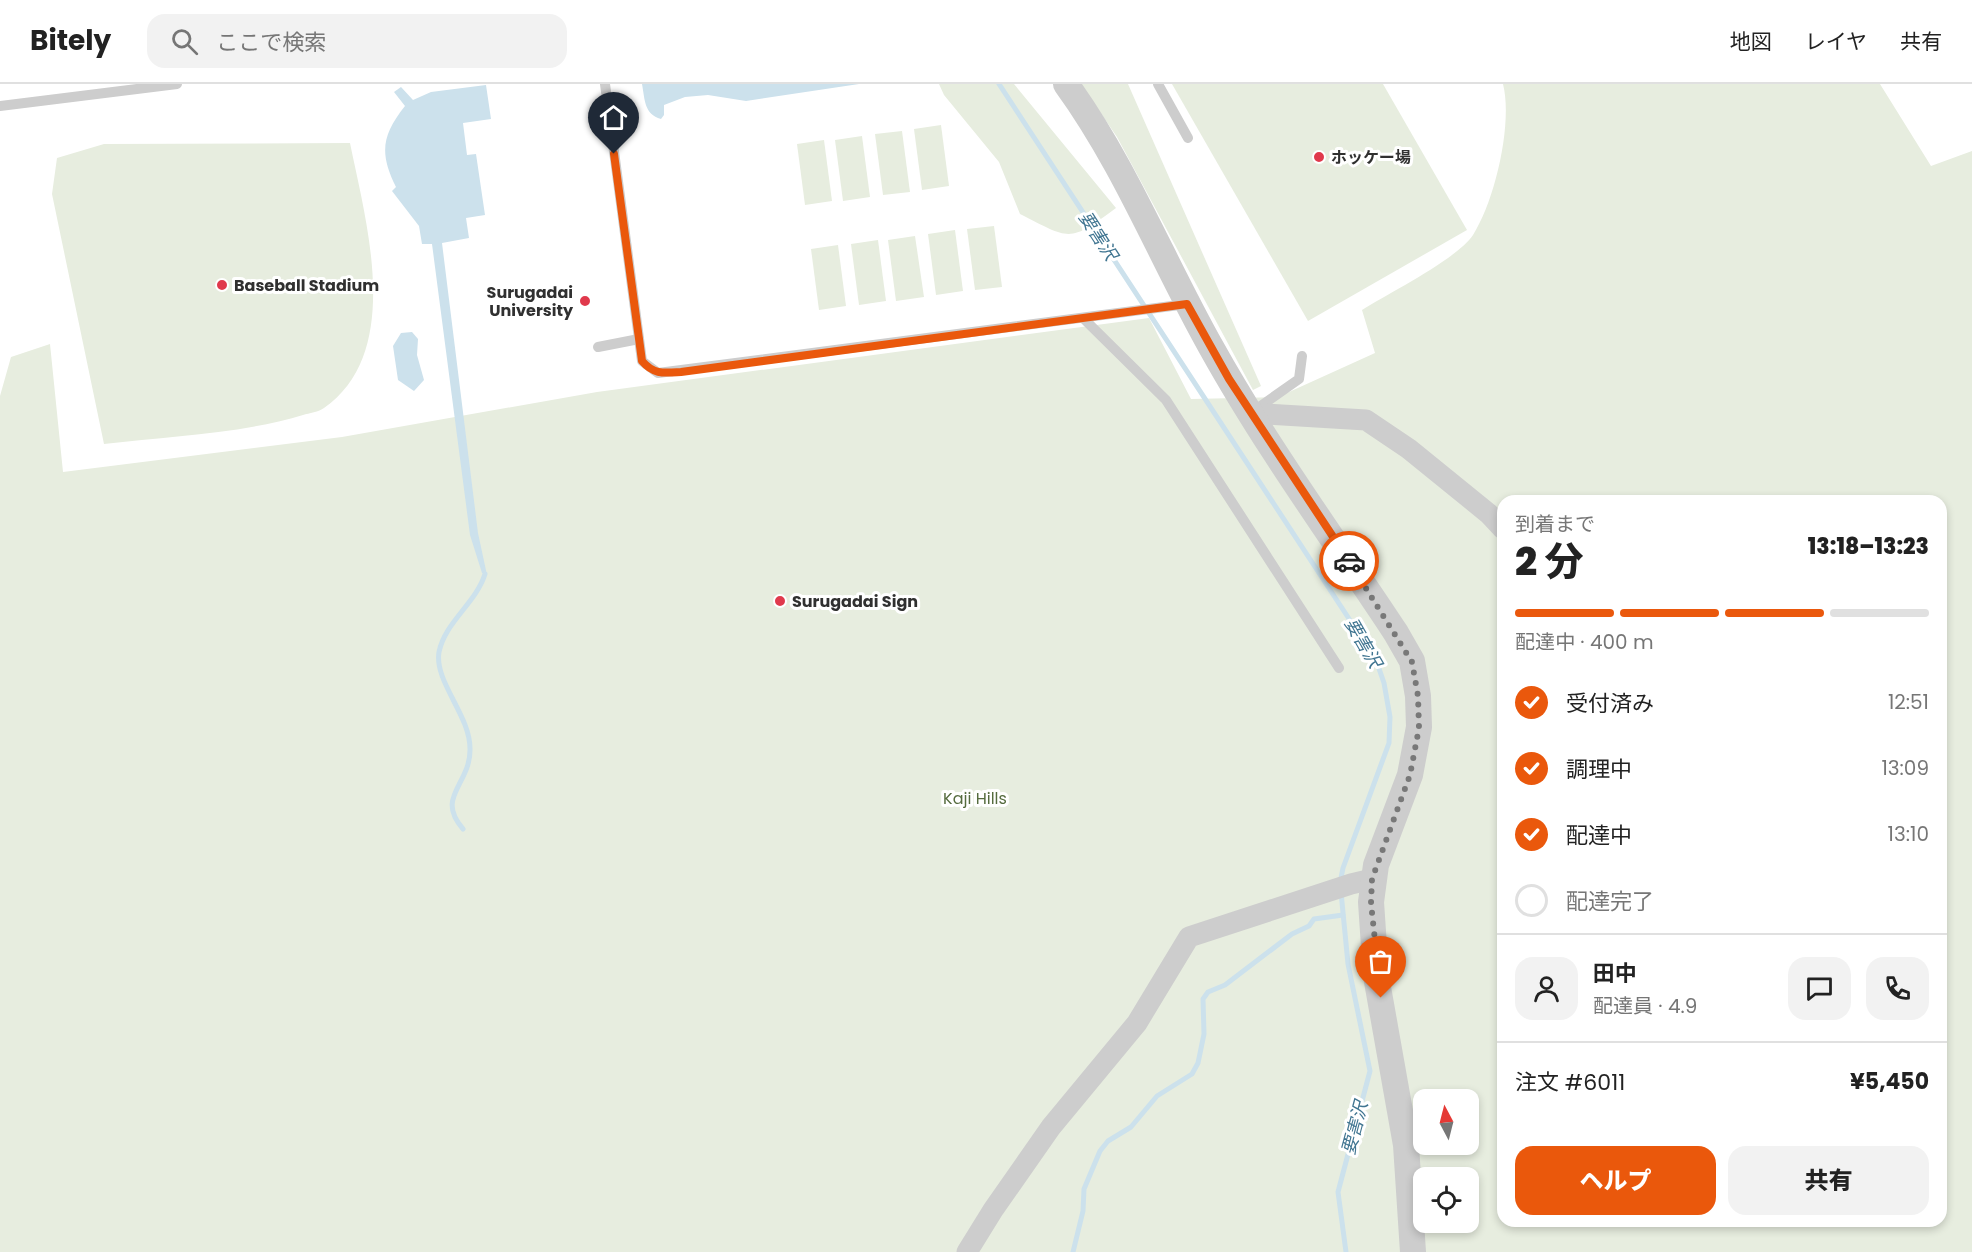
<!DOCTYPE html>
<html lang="ja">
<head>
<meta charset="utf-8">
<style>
  :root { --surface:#fff; --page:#f2f2f2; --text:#222; --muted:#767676; --line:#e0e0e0; --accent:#ea580c }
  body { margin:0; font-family:Poppins,"Noto Sans JP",sans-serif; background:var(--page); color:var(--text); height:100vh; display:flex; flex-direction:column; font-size:22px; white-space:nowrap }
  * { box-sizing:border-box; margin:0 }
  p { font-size:20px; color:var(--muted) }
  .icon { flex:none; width:33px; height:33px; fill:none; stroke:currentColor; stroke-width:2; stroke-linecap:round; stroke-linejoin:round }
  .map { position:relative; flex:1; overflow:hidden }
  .sheet { position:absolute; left:1497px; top:411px; width:450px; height:732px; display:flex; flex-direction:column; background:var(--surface); border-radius:18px; box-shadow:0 3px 9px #0003 }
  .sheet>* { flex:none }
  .needle { width:39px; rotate:353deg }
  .buttons { position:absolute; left:1413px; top:1005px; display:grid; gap:12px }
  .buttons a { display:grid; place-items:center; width:66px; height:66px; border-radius:12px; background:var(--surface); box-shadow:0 3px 9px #0003; font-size:30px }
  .pin { position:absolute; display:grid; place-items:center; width:51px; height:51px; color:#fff; margin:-62px -26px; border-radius:50% 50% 50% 0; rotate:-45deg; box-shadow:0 0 6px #0007 }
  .pin .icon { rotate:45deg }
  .courier { position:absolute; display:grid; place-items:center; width:60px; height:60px; margin:-30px; border:4px solid #ea580c; border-radius:50%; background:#fff; color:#222; box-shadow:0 2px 8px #0007 }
  .summary em { font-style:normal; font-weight:800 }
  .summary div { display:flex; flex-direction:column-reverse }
  .summary { display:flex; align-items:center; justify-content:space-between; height:102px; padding:0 18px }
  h1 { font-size:39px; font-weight:800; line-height:45px }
  .bar { display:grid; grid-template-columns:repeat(4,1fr); gap:9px 6px; align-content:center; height:72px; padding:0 18px }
  .bar i { height:8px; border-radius:4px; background:var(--line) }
  .bar .active { background:var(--accent) }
  .bar p { grid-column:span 4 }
  .line { display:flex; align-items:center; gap:15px; padding:0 18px; border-top:2px solid var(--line) }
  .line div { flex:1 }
  .round { display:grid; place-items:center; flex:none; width:63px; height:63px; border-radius:18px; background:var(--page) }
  ol { padding:0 18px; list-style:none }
  li { display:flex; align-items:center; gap:18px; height:66px }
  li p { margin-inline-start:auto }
  li .icon { padding:6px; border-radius:50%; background:var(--accent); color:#fff; stroke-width:4 }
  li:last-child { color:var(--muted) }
  li i { width:33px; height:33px; border:3px solid var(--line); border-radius:50% }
  .cta { display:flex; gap:12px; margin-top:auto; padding:12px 18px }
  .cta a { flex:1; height:69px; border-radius:18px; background:var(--accent); color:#fff; font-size:24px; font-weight:800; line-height:69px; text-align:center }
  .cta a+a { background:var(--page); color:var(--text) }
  header { display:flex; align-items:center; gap:36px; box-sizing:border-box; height:84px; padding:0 30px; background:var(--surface); border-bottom:2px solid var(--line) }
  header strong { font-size:28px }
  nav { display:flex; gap:33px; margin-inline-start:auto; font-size:21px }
  .search { width:420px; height:54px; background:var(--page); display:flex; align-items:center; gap:15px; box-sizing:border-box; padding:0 21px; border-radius:18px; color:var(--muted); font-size:22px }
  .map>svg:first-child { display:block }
</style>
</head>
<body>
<header>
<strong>Bitely</strong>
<div class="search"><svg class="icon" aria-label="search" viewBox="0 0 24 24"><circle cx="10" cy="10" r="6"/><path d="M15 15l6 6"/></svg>ここで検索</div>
<nav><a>地図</a><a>レイヤ</a><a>共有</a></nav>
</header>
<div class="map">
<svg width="1972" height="1168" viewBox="0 0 1972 1168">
  <rect width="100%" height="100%" fill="#fff"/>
  <g fill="#e7eddf" fill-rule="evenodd">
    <path d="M 939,0 L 1014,0 L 1116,124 C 1069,159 1071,156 1020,130 L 999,78 L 944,11 Z"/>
    <path d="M 1081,0 L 1128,0 L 1261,302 L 1253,306 L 1117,53 Z"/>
    <path d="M 1172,0 L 1383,0 L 1467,146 L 1308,237 Z"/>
    <path d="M 1503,0 L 1880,0 L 1931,82 L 1972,67 L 1972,1168 L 0,1168 L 0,312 L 11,273 L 50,260 L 63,388 L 342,353 L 597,308 L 1149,234 L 1191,315 L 1278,313 L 1375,269 L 1362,226 C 1389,209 1457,175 1473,151 C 1495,117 1513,39 1503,0 ZM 1503,417 L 1941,417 L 1941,1137 L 1503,1137 ZM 1424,1016 L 1468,1016 L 1468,1060 L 1424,1060 ZM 1424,1094 L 1468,1094 L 1468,1138 L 1424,1138 Z"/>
    <path d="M 941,41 L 949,102 L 922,106 L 914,45 Z"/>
    <path d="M 902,47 L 910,108 L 883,111 L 875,50 Z"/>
    <path d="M 862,52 L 870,113 L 843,117 L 835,56 Z"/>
    <path d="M 824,56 L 832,117 L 805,121 L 797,60 Z"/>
    <path d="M 350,59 C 366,138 404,268 324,324 C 319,328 309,329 303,331 C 240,350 170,352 104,360 L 52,110 L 57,74 L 104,60 Z"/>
    <path d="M 994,142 L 1002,203 L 975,206 L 967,145 Z"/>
    <path d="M 955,146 L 963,207 L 936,211 L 928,150 Z"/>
    <path d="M 915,152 L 924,213 L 896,217 L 888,156 Z"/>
    <path d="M 878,156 L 886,217 L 859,221 L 851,160 Z"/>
    <path d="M 838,161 L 846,222 L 819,226 L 811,165 Z"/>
  </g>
  <g fill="#cce1ec">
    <path d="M 642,0 L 859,0 L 746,17 L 708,11 L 685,13 L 664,21 L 664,31 L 661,35 C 644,30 645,16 642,0 Z"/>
    <path d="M 486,1 L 491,35 L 463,39 L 467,71 L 476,70 L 485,131 L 466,134 L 469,154 L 442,159 L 478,449 L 487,491 L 482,489 L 470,451 L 432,160 L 422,160 L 419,142 L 392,107 L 396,103 C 379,69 382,51 405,22 L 394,8 L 401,3 L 413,16 L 431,8 Z"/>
    <path d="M 412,248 L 418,255 L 417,271 L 424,296 L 414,307 L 398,296 L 393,262 L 401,249 Z"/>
  </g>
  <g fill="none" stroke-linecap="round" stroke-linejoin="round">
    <g stroke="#cce1ec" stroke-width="5">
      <path d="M 999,0 L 1376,576 L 1384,599 L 1390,633 L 1389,659 L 1343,784 L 1340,799"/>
      <path d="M 463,745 C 435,713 470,701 470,666 C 471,632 434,598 439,568 C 445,538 476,519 485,490"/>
      <path d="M 1341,808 L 1348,880 L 1370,987 L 1338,1108 L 1346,1168"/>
      <path d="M 1073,1168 L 1083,1127 L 1084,1105 L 1100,1067 L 1108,1057 L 1131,1043 L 1157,1012 L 1192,990 L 1198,979 L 1204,950 L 1203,915 L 1208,908 L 1225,901 L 1292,850 L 1309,842 L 1314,835 L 1343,831"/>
    </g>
    <g stroke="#cdcdcd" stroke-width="10">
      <path d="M 605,0 L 642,277 L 658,289 L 1187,220"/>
      <path d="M 1158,0 L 1188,54"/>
      <path d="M 0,22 L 177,0"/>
      <path d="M 1083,234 L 1166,316 L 1339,584"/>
      <path d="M 598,263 L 639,255"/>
      <path d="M 1255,326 L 1299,295 L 1302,272"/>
    </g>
    <g stroke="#cdcdcd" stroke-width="21">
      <path d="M 1251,329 L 1366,336 L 1409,365 L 1489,430 L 1503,445"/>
      <path d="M 967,1168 L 993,1126 L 1051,1043 L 1137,939 L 1189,853 L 1351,800 L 1372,795"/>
    </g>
    <path stroke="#cdcdcd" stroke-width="26" d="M 1066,0 C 1125,81 1162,176 1211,263 C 1266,362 1334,455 1396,549 L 1412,577 L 1418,612 L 1419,643 L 1410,691 L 1376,781 L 1371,818 L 1376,892 L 1406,1061 L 1413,1168"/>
  </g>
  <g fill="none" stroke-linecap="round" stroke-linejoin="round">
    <path stroke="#787878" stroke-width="6" stroke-dasharray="0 10.8" d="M 1349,477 L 1412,578 L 1418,612 L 1419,644 L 1410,691 L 1372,795 L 1371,819 L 1381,914"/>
    <path stroke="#ea580c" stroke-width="8" d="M 614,70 L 642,277 C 654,291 664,289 681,288 L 1187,220 L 1229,295 L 1349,477"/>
  </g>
  <g fill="#e0394c" stroke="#fff" stroke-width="2">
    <circle cx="1319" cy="73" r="6"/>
    <circle cx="222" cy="201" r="6"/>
    <circle cx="585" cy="217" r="6"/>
    <circle cx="780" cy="517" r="6"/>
  </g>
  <g text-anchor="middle" stroke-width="6" stroke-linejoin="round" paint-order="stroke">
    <g font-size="16" font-weight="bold" fill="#303030" stroke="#fff" text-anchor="start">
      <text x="1331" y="79">ホッケー場</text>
      <text x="234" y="207">Baseball Stadium</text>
      <text x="573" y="214" text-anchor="end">Surugadai<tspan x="573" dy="18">University</tspan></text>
      <text x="792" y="523">Surugadai Sign</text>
    </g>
    <g font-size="16" fill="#556b3e" stroke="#fff">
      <text x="975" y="720">Kaji Hills</text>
    </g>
    <g font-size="18" font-style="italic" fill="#407591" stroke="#fff">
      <text transform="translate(1098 152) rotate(57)" y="6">要害沢</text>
      <text transform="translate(1363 559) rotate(60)" y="6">要害沢</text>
      <text transform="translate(1355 1044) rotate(-75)" y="6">要害沢</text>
    </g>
  </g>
</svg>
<div class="buttons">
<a><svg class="needle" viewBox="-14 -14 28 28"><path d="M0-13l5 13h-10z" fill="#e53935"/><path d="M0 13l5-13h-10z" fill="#767676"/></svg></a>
<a><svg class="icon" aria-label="locate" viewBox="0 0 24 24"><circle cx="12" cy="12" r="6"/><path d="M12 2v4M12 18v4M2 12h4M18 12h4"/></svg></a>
</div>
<div class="pin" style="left:1381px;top:914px;background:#ea580c"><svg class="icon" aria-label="bag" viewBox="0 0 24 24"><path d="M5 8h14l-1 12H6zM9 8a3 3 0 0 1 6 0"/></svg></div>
<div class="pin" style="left:614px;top:70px;background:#1f2937"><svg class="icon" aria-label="home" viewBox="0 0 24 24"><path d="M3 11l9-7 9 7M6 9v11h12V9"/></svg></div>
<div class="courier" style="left:1349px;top:477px"><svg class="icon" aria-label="car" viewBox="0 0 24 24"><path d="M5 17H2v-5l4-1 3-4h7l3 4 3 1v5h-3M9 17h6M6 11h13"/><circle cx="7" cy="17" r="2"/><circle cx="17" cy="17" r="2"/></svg></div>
<section class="sheet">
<div class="summary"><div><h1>2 分</h1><p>到着まで</p></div><em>13:18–13:23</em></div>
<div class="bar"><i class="active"></i><i class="active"></i><i class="active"></i><i></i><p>配達中 · 400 m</p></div>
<ol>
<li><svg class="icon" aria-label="check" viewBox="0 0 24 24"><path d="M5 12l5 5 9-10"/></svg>受付済み<p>12:51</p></li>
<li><svg class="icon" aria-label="check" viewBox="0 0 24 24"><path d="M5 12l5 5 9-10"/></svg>調理中<p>13:09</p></li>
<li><svg class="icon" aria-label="check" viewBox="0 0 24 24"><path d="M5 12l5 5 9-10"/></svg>配達中<p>13:10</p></li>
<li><i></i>配達完了</li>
</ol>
<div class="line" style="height:108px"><a class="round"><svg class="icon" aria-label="person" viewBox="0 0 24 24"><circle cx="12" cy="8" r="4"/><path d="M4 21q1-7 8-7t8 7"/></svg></a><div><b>田中</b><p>配達員 · 4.9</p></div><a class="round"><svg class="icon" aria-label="chat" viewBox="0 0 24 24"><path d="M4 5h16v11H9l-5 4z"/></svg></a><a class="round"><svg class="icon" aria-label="phone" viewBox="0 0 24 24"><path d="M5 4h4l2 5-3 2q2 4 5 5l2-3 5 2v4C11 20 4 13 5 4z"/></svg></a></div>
<div class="line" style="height:78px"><div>注文 #6011</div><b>¥5,450</b></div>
<div class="cta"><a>ヘルプ</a><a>共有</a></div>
</section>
</div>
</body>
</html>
